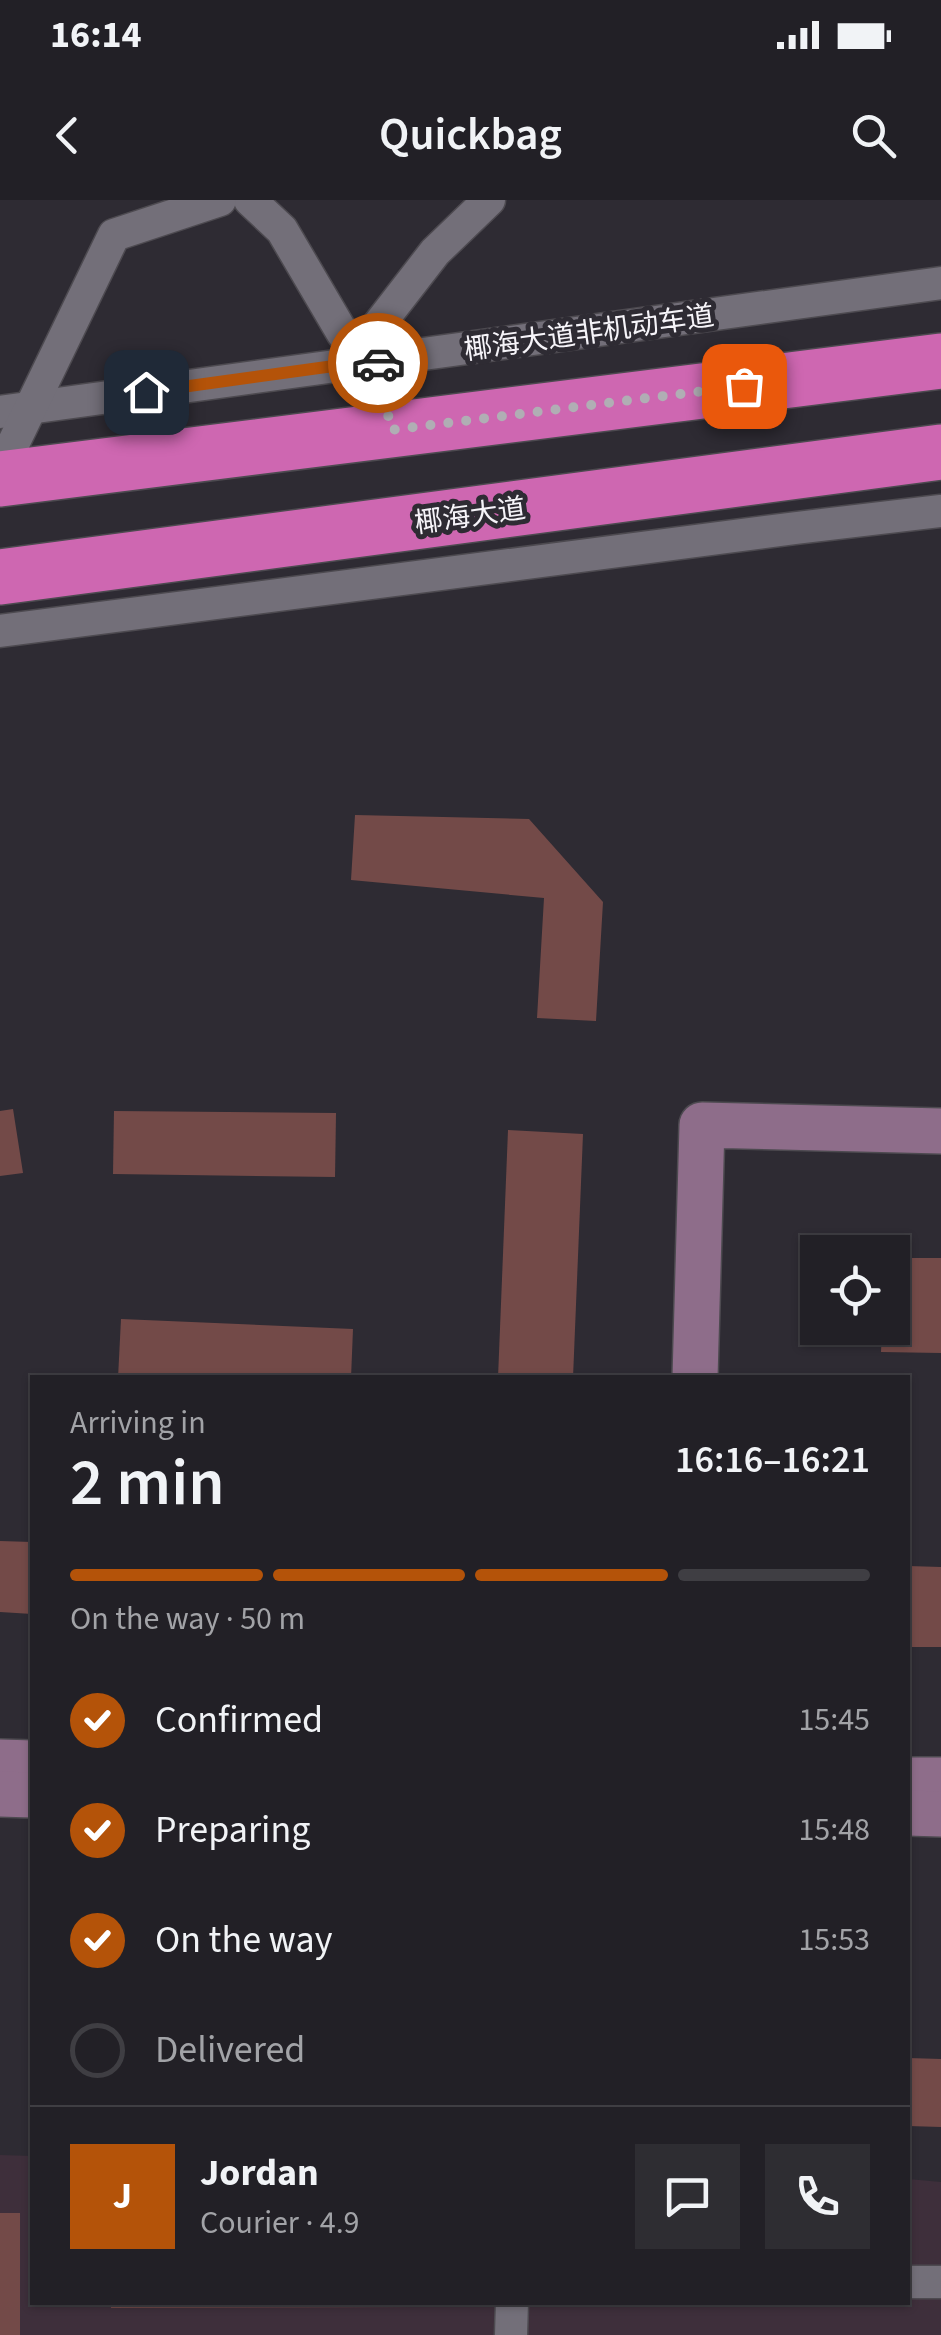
<!DOCTYPE html>
<html lang="en">
<head>
<meta charset="utf-8">
<style>
  :root { --surface:#222026; --page:#2e2d32; --text:#f1f3f6; --muted:#a2a3a7; --line:#3f3e43; --accent:#b45309 }
  body { margin:0; font-family:"Source Sans 3","Noto Sans SC",sans-serif; background:var(--page); color:var(--text); height:100vh; display:flex; flex-direction:column; font-size:38px; white-space:nowrap }
  * { box-sizing:border-box; margin:0 }
  p { font-size:32px; color:var(--muted) }
  .icon { flex:none; width:55px; height:55px; fill:none; stroke:currentColor; stroke-width:2; stroke-linecap:round; stroke-linejoin:round }
  .map { position:relative; flex:1; overflow:hidden }
  .drawer { position:absolute; left:30px; top:1175px; width:880px; height:930px; display:flex; flex-direction:column; background:var(--surface); border-radius:0px; box-shadow:0 2px 8px #0004,0 0 0 2px var(--line) }
  .drawer>* { flex:none }
  .fabs { position:absolute; left:800px; top:1035px; display:grid; gap:20px }
  .fabs a { display:grid; place-items:center; width:110px; height:110px; border-radius:0px; background:var(--surface); box-shadow:0 2px 8px #0004,0 0 0 2px var(--line); font-size:50px }
  .pin { position:absolute; display:grid; place-items:center; width:85px; height:85px; color:#fff; margin:-42px; border-radius:20px; box-shadow:0 5px 15px #0006 }
  .courier { position:absolute; display:grid; place-items:center; width:100px; height:100px; margin:-50px; border:8px solid #b45309; border-radius:50%; background:#fff; color:#222; box-shadow:0 2px 12px #0007 }
  .summary em { font-style:normal; font-weight:600 }
  .summary div { display:flex; flex-direction:column-reverse }
  .summary { display:flex; align-items:center; justify-content:space-between; height:170px; padding:0 40px }
  h1 { font-size:65px; font-weight:600; line-height:75px }
  .bar { display:grid; grid-template-columns:repeat(4,1fr); gap:15px 10px; align-content:center; height:120px; padding:0 40px }
  .bar i { height:12px; border-radius:8px; background:var(--line) }
  .bar .current { background:var(--accent) }
  .bar p { grid-column:span 4 }
  .line { display:flex; align-items:center; gap:25px; padding:0 40px; border-top:2px solid var(--line) }
  .line div { flex:1 }
  .round { display:grid; place-items:center; flex:none; width:105px; height:105px; border-radius:0px; background:var(--page) }
  ol { padding:0 40px; list-style:none }
  li { display:flex; align-items:center; gap:30px; height:110px }
  li p { margin-inline-start:auto }
  li .icon { padding:10px; border-radius:50%; background:var(--accent); color:#fff; stroke-width:4 }
  li:last-child { color:var(--muted) }
  li i { width:55px; height:55px; border:5px solid var(--line); border-radius:50% }
  .status { display:flex; justify-content:space-between; align-items:center; height:70px; padding:0 50px; background:var(--surface); direction:ltr }
  .status svg { height:28px; fill:currentColor }
  header { display:flex; justify-content:space-between; align-items:center; height:130px; padding:0 40px; background:var(--surface); font-size:45px; font-weight:600 }
  .map>svg:first-child { display:block }
</style>
</head>
<body>
<div class="status"><b>16:14</b><svg viewBox="0 0 49 12"><path d="M0 12V9h3v3zM5 12V6h3v6zM10 12V3h3v9zM15 12V0h3v12zM26 1h20v11H26zM47 4h2v5h-2z"/></svg></div>
<header><svg class="icon" aria-label="back" viewBox="0 0 24 24"><path d="M15 5l-7 7 7 7"/></svg>Quickbag<svg class="icon" aria-label="search" viewBox="0 0 24 24"><circle cx="10" cy="10" r="6"/><path d="M15 15l6 6"/></svg></header>
<div class="map">
<svg width="941" height="2135" viewBox="0 0 941 2135">
  <rect width="100%" height="100%" fill="#2e2b33"/>
  <path fill="#3e2f3b" d="M 0,1955 L 32,1956 L 32,2102 L 908,2102 L 908,1979 L 941,1982 L 941,2135 L 0,2135 Z"/>
  <g fill="#734a48">
    <path d="M 355,615 L 529,619 L 603,702 L 596,821 L 537,818 L 544,698 L 351,680 Z"/>
    <path d="M 13,909 L 23,973 L 0,976 L 0,911 Z"/>
    <path d="M 114,911 L 336,913 L 335,977 L 113,974 Z"/>
    <path d="M 508,930 L 583,934 L 573,1178 L 498,1178 Z"/>
    <path d="M 892,1058 L 941,1058 L 941,1153 L 881,1152 L 882,1128 L 892,1128 Z"/>
    <path d="M 121,1119 L 353,1129 L 351,1178 L 118,1178 Z"/>
    <path d="M 0,1341 L 32,1342 L 32,1414 L 0,1412 Z"/>
    <path d="M 908,1366 L 941,1367 L 941,1447 L 908,1447 Z"/>
    <path d="M 908,1858 L 941,1859 L 941,1927 L 908,1926 Z"/>
    <rect x="0" y="2013" width="20" height="122"/>
    <path d="M 111,2102 L 417,2102 L 417,2107 L 111,2108 Z"/>
  </g>
  <g fill="none" stroke-linecap="round" stroke-linejoin="round">
    <g stroke="#4d4a50" stroke-width="35">
      <g id="street">
        <path d="M 250,0 L 282,30 L 343,134 L 374,147"/>
        <path d="M 0,212 L 941,83"/>
        <path d="M 391,230 L 374,147 L 377,127 L 435,52 L 489,0"/>
        <path d="M 0,271 L 114,35 L 220,0"/>
        <path d="M 0,431 L 796,328 L 941,311"/>
        <path d="M 908,2082 L 941,2082"/>
        <path d="M 511,2135 L 512,2102"/>
      </g>
    </g>
    <g stroke="#4d4a50" stroke-width="48">
      <g id="secondary">
        <path d="M 695,1178 L 702,925 L 941,931"/>
        <path d="M 0,1562 L 32,1563"/>
        <path d="M 908,1580 L 941,1580"/>
        <path d="M 0,1594 L 32,1595"/>
        <path d="M 908,1613 L 941,1614"/>
      </g>
    </g>
    <g stroke="#4d4a50" stroke-width="58">
      <g id="highway">
        <path d="M 0,279 L 941,161"/>
        <path d="M 0,377 L 941,252"/>
      </g>
    </g>
    <use href="#street" stroke="#736f79" stroke-width="32"/>
    <use href="#secondary" stroke="#8e6d8a" stroke-width="45"/>
    <use href="#highway" stroke="#ce67b1" stroke-width="55"/>
  </g>
  <g fill="none" stroke-linecap="round" stroke-linejoin="round">
    <path stroke="#b0aeb4" stroke-width="10" stroke-dasharray="0 18" d="M 378,163 L 391,230 L 744,186"/>
    <path stroke="#b45309" stroke-width="12" d="M 146,192 L 377,160 L 378,163"/>
  </g>
  <g text-anchor="middle" stroke-width="10" stroke-linejoin="round" paint-order="stroke">
    <g font-size="28" fill="#f6f4f9" stroke="#2e2b33">
      <text transform="translate(589 132) rotate(-8)" y="10">椰海大道非机动车道</text>
      <text transform="translate(470 315) rotate(-8)" y="10">椰海大道</text>
    </g>
  </g>
</svg>
<div class="fabs">
<a><svg class="icon" aria-label="locate" viewBox="0 0 24 24"><circle cx="12" cy="12" r="6"/><path d="M12 2v4M12 18v4M2 12h4M18 12h4"/></svg></a>
</div>
<div class="pin" style="left:744px;top:186px;background:#ea580c"><svg class="icon" aria-label="bag" viewBox="0 0 24 24"><path d="M5 8h14l-1 12H6zM9 8a3 3 0 0 1 6 0"/></svg></div>
<div class="pin" style="left:146px;top:192px;background:#1f2937"><svg class="icon" aria-label="home" viewBox="0 0 24 24"><path d="M3 11l9-7 9 7M6 9v11h12V9"/></svg></div>
<div class="courier" style="left:378px;top:163px"><svg class="icon" aria-label="car" viewBox="0 0 24 24"><path d="M5 17H2v-5l4-1 3-4h7l3 4 3 1v5h-3M9 17h6M6 11h13"/><circle cx="7" cy="17" r="2"/><circle cx="17" cy="17" r="2"/></svg></div>
<section class="drawer">
<div class="summary"><div><h1>2 min</h1><p>Arriving in</p></div><em>16:16–16:21</em></div>
<div class="bar"><i class="current"></i><i class="current"></i><i class="current"></i><i></i><p>On the way · 50 m</p></div>
<ol>
<li><svg class="icon" aria-label="check" viewBox="0 0 24 24"><path d="M5 12l5 5 9-10"/></svg>Confirmed<p>15:45</p></li>
<li><svg class="icon" aria-label="check" viewBox="0 0 24 24"><path d="M5 12l5 5 9-10"/></svg>Preparing<p>15:48</p></li>
<li><svg class="icon" aria-label="check" viewBox="0 0 24 24"><path d="M5 12l5 5 9-10"/></svg>On the way<p>15:53</p></li>
<li><i></i>Delivered</li>
</ol>
<div class="line" style="height:180px"><b class="round" style="background:var(--accent);color:#fff">J</b><div><b>Jordan</b><p>Courier · 4.9</p></div><a class="round"><svg class="icon" aria-label="chat" viewBox="0 0 24 24"><path d="M4 5h16v11H9l-5 4z"/></svg></a><a class="round"><svg class="icon" aria-label="phone" viewBox="0 0 24 24"><path d="M5 4h4l2 5-3 2q2 4 5 5l2-3 5 2v4C11 20 4 13 5 4z"/></svg></a></div>
</section>
</div>
</body>
</html>
